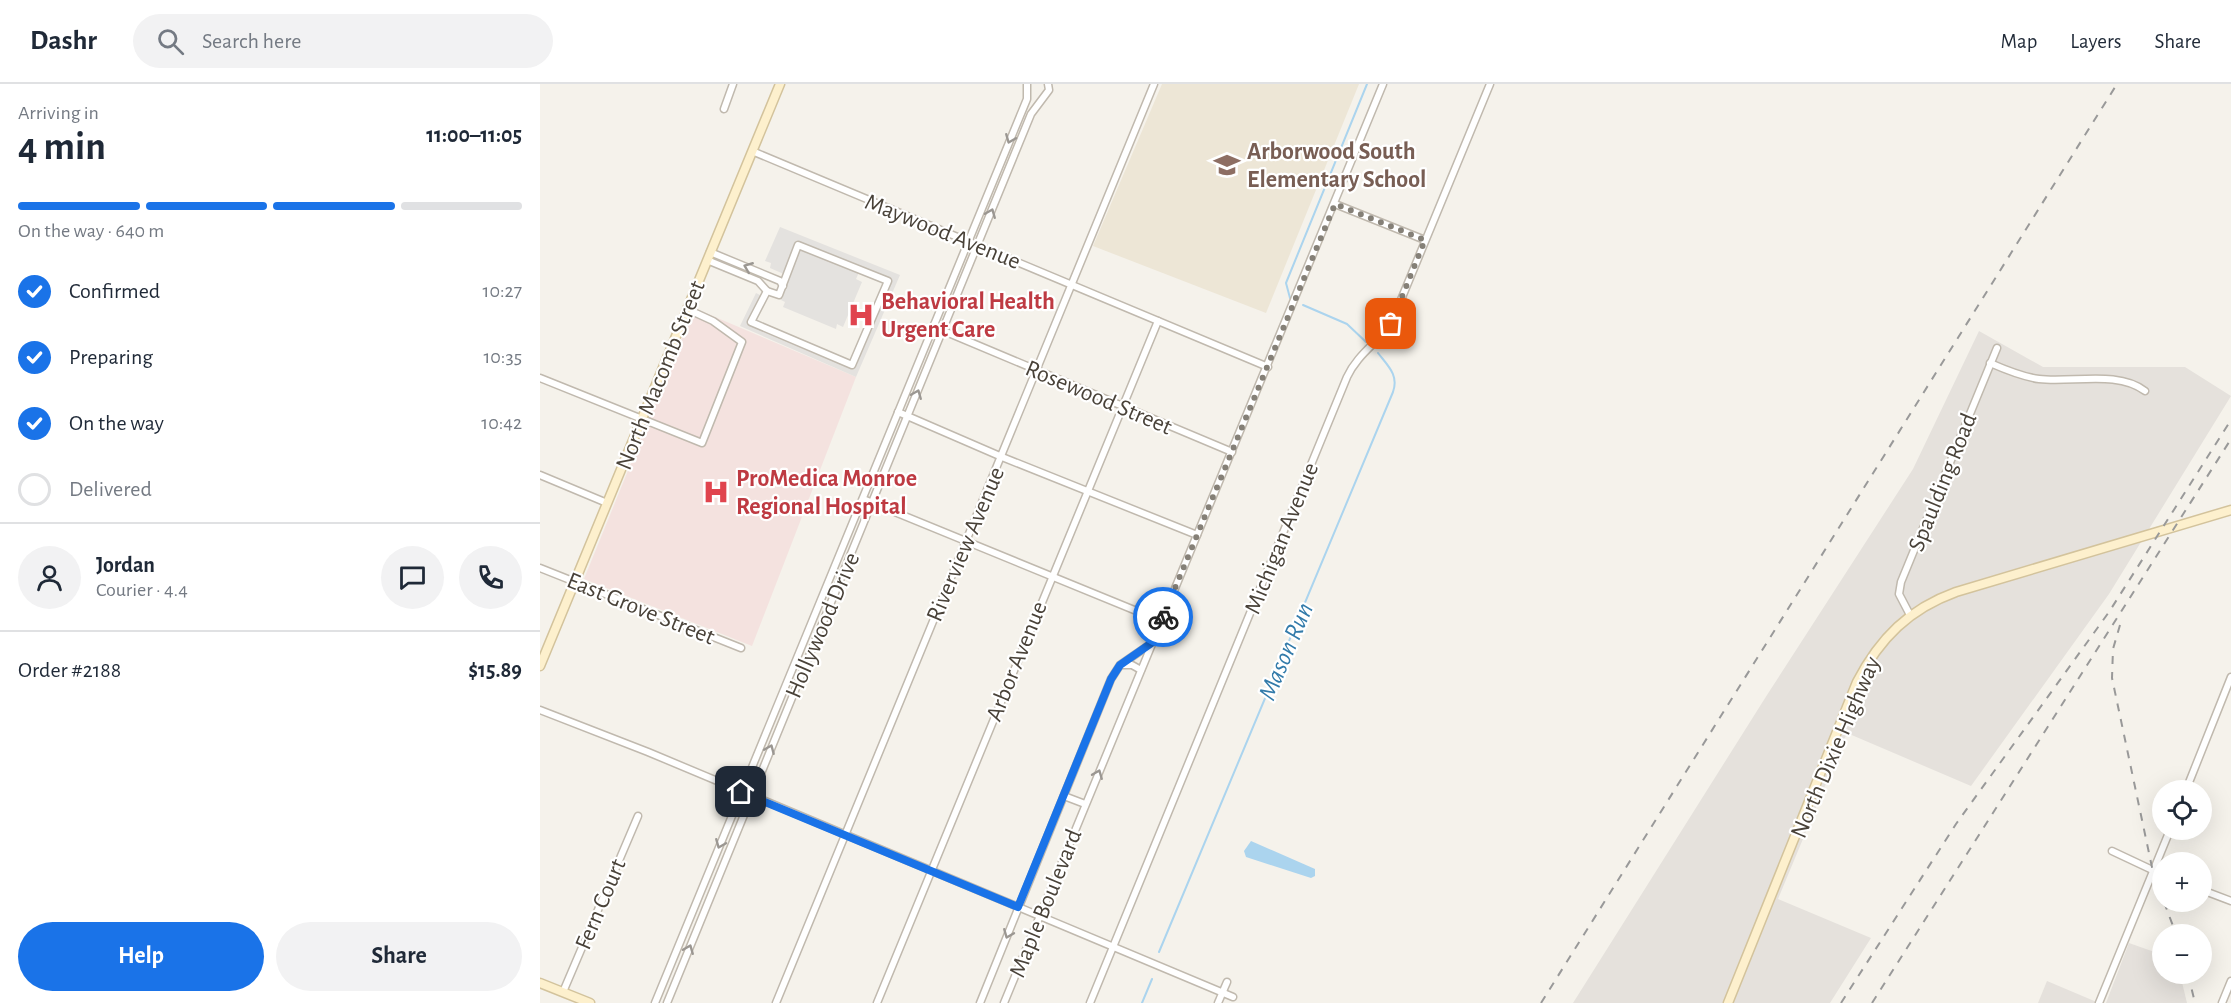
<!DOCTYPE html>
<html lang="en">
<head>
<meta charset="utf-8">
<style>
  :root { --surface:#fff; --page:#f2f2f3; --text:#1f2937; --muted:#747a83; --line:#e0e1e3; --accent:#1a73e8 }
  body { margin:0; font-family:"Alegreya Sans",sans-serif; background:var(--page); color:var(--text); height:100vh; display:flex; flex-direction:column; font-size:22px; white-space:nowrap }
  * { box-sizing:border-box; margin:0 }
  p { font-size:20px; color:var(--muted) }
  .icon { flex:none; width:33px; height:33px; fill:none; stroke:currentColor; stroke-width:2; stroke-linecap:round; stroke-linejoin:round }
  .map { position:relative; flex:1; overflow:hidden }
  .drawer { display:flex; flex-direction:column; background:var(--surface); width:540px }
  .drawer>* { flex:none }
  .fabs { position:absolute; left:1612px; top:696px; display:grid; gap:12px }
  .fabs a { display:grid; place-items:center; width:60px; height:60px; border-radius:50%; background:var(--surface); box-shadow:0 6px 24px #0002; font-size:30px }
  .pin { position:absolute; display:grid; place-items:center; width:51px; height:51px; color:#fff; margin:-26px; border-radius:12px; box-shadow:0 3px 9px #0006 }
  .courier { position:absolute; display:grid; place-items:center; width:60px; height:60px; margin:-30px; border:4px solid #1a73e8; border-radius:50%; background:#fff; color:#222; box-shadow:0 2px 8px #0007 }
  .head em { font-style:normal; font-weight:700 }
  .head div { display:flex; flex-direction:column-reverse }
  .head { display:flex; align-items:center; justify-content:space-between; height:102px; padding:0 18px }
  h1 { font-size:39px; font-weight:700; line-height:45px }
  .bar { display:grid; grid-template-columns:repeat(4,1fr); gap:9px 6px; align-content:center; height:72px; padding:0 18px }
  .bar i { height:8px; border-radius:4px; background:var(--line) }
  .bar .current { background:var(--accent) }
  .bar p { grid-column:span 4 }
  .line { display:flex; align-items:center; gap:15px; padding:0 18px; border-top:2px solid var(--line) }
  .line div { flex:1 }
  .round { display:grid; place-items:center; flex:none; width:63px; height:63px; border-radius:32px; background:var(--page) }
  ol { padding:0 18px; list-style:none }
  li { display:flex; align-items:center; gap:18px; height:66px }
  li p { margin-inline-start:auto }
  li .icon { padding:6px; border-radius:50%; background:var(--accent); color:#fff; stroke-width:4 }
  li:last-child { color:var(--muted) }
  li i { width:33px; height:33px; border:3px solid var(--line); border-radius:50% }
  .button { display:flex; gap:12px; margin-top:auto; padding:12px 18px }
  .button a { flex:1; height:69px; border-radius:36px; background:var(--accent); color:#fff; font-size:24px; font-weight:700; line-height:69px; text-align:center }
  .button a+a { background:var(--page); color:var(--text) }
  header { display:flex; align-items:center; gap:36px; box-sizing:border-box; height:84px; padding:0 30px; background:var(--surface); border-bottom:2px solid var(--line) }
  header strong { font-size:28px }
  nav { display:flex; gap:33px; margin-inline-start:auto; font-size:21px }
  .search { width:420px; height:54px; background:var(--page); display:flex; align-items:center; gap:15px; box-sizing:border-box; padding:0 21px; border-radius:33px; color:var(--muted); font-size:22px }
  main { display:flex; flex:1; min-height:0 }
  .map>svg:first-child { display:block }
</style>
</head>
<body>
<header>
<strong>Dashr</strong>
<div class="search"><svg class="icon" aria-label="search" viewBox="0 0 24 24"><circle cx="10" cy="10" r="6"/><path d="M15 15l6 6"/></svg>Search here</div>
<nav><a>Map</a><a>Layers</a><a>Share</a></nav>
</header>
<main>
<section class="drawer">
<div class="head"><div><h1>4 min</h1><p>Arriving in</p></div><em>11:00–11:05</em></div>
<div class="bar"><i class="current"></i><i class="current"></i><i class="current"></i><i></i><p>On the way · 640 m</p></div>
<ol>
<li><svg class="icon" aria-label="check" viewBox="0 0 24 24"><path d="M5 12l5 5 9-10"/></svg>Confirmed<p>10:27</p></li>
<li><svg class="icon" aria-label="check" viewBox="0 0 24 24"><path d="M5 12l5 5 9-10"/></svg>Preparing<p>10:35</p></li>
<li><svg class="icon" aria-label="check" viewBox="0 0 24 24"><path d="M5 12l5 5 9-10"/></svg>On the way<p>10:42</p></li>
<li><i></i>Delivered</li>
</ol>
<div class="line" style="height:108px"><a class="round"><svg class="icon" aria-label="person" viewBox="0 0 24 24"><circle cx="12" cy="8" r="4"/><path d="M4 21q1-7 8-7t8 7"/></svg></a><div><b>Jordan</b><p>Courier · 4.4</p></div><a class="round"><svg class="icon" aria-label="chat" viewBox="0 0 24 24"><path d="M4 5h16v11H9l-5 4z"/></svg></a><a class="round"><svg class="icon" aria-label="phone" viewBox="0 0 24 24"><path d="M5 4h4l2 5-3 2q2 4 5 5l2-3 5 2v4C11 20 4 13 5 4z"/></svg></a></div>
<div class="line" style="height:78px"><div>Order #2188</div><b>$15.89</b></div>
<div class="button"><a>Help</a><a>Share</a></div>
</section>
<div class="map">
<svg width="1691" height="919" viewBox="0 0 1691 919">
  <rect width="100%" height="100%" fill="#f5f2eb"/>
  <g fill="#e5e1dc">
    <path d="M 1439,247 L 1503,283 L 1645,283 L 1691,312 L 1569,510 L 1431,702 L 1307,649 L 1238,815 L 1331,854 L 1290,919 L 1033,919 L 1227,611 L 1373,385 Z"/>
    <path d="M 1589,859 L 1623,871 L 1623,890 L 1640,890 L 1647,919 L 1566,919 Z"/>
    <path d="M 1507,897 L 1559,919 L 1498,919 Z"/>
  </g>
  <path fill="#ede6d6" d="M 622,0 L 819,0 L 726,229 L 553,162 Z"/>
  <path fill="#f4e2df" d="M 154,224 L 316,293 L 212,562 L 44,495 Z"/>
  <path fill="#e4e2df" d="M 240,143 L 360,191 L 316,293 L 200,242 L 216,209 L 224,213 L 211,237 L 312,281 L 348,198 L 320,186 L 316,195 L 322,198 L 303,243 L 297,240 L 296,245 L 243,223 L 245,218 L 237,214 L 246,191 L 230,184 L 231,179 L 225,177 Z"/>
  <path fill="#abd4ee" d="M 711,757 L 775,785 L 775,792 L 771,794 L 706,773 L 704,767 Z"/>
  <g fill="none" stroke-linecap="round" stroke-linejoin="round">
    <g stroke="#abd4ee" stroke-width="2">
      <path d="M 750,214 L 746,199 L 827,0"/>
      <path d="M 763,221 L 807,240 L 826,258"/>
      <path d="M 619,868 L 853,308 C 859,291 848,282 838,269"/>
      <path d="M 602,919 L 612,895"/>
    </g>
    <g stroke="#c0b9ae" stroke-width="9">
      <g id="street">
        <path d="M 184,25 L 193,0"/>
        <path d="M 212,67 L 728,283"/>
        <path d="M 795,120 L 885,156"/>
        <path d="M 258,161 L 348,197 L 312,281 L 211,238 L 227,207 L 239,211 Z"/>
        <path d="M 170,168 L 240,197 L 243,202"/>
        <path d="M 167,176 L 218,197 L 227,207"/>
        <path d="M 399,245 L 692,368"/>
        <path d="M 1450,279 C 1466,286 1483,293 1499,295 C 1532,299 1578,286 1605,307"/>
        <path d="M 0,294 L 162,359 L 202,258 L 173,237 L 147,225"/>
        <path d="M 358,328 L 462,373 L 657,451"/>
        <path d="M 0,391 L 67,419"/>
        <path d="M 323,415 L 621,537"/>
        <path d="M 0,484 L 201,564"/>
        <path d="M 1370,531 L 1359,510 L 1361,498 L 1457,264"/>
        <path d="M 582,581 L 592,581 L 601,586"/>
        <path d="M 0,626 L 108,668 L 693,913"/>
        <path d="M 1646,706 L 1691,593"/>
        <path d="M 524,712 L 545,720"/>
        <path d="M 1572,767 L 1623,791"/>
        <path d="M 1662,806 L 1691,817"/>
        <path d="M 23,908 L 98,732"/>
        <path d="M 115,919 L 487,15 L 487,0"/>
        <path d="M 127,919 L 491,30 L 509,6 L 508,0"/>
        <path d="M 236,919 L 614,0"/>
        <path d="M 337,919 L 618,237"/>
        <path d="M 440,919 L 571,595 L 580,581 L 612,559"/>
        <path d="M 464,919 L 843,0"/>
        <path d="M 550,919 L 807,293 C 817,271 837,259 851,240 L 950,0"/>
        <path d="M 678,919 L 687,898"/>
        <path d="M 1559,919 L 1630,746"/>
        <path d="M 1682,919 L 1691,897"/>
      </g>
    </g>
    <g stroke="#d3c39c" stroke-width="11">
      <g id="secondary">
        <path d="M 0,582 L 240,0"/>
        <path d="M 0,899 L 50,919"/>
        <path d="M 1188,919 L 1317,598 C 1340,554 1369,525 1416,508 L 1691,426"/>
      </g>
    </g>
    <use href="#street" stroke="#fff" stroke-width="6"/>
    <use href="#secondary" stroke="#fdf0cd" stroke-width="8"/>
    <g stroke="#999" stroke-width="2" stroke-dasharray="8 8" stroke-linecap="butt">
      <path d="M 1580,541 L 1573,565 L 1572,594 L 1613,788 L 1623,815"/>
      <path d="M 1624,818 L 1636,850"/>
      <path d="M 1648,890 L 1655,919"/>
      <path d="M 1001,919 L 1577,0"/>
      <path d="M 1301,919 L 1416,740 L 1569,528 L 1691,336"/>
      <path d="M 1332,919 L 1691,355"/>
    </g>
  </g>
  <defs><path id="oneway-chevron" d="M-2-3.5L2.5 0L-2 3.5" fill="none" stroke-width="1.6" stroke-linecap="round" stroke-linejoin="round" transform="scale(1.5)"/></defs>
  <g stroke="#9b9792">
    <use href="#oneway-chevron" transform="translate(470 55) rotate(112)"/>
    <use href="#oneway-chevron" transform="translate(451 129) rotate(-68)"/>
    <use href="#oneway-chevron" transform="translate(208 183) rotate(-158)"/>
    <use href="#oneway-chevron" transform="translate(377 310) rotate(-68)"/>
    <use href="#oneway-chevron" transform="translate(230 665) rotate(-67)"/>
    <use href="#oneway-chevron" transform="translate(558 690) rotate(-68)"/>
    <use href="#oneway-chevron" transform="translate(180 760) rotate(112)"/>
    <use href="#oneway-chevron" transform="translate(468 850) rotate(112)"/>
    <use href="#oneway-chevron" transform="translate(149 865) rotate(-68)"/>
  </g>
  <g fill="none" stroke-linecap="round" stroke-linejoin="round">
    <path stroke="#858077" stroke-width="6" stroke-dasharray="0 10.8" d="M 623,533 L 795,120 L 885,156 L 851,240"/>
    <path stroke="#1a73e8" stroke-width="8" d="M 201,708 L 478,823 L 571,595 L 580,581 L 613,558 L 623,533"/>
  </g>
  <defs>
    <g id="school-bare" transform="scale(2.07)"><path d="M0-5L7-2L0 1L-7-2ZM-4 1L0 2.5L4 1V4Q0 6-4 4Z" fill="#8d6e63" stroke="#fff" stroke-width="2.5" paint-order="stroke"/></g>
    <g id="hospital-bare" transform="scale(2.07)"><path d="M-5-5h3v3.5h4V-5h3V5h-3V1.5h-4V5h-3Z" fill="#e0444e" stroke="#fff" stroke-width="2.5" paint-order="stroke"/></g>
  </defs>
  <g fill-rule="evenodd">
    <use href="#school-bare" x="687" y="81"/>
    <use href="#hospital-bare" x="321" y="231"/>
    <use href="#hospital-bare" x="176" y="408"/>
  </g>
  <g text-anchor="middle" stroke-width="4.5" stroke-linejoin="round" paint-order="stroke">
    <g font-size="24" font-weight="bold" fill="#785e54" stroke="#fff" text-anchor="start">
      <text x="707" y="75">Arborwood South<tspan x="707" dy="28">Elementary School</tspan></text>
    </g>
    <g font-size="24" fill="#494239" stroke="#fff">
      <text transform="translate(403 147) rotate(22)" y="8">Maywood Avenue</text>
      <text transform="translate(120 291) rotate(-68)" y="8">North Macomb Street</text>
      <text transform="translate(559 313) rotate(23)" y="8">Rosewood Street</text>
      <text transform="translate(1402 398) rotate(-68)" y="8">Spaulding Road</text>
      <text transform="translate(741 454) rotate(-68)" y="8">Michigan Avenue</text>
      <text transform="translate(425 460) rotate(-67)" y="8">Riverview Avenue</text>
      <text transform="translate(101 524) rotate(22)" y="8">East Grove Street</text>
      <text transform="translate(282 541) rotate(-67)" y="8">Hollywood Drive</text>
      <text transform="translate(476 577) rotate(-68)" y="8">Arbor Avenue</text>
      <text transform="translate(1295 663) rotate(-67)" y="8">North Dixie Highway</text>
      <text transform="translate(505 819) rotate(-68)" y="8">Maple Boulevard</text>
      <text transform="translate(60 820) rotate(-67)" y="8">Fern Court</text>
    </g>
    <g font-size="24" font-weight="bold" fill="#be3a42" stroke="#fff" text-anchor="start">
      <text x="341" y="225">Behavioral Health<tspan x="341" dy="28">Urgent Care</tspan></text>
      <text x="196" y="402">ProMedica Monroe<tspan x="196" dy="28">Regional Hospital</tspan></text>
    </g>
    <g font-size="26" font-style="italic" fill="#337baa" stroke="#fff">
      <text transform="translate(745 567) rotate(-67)" y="9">Mason Run</text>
    </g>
  </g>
</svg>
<div class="fabs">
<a><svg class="icon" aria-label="locate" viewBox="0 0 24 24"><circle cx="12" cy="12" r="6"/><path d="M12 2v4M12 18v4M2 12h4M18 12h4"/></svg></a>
<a>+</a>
<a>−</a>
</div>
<div class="pin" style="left:851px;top:240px;background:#ea580c"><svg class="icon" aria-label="bag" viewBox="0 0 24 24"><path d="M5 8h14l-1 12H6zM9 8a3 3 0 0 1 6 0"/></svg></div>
<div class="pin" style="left:201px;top:708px;background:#1f2937"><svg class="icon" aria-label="home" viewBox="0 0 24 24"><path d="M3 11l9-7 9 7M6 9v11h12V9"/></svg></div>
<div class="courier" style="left:623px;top:533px"><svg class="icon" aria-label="bike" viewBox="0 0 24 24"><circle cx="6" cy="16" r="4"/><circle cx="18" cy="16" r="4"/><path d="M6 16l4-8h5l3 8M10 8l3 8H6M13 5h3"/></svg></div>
</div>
</main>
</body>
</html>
